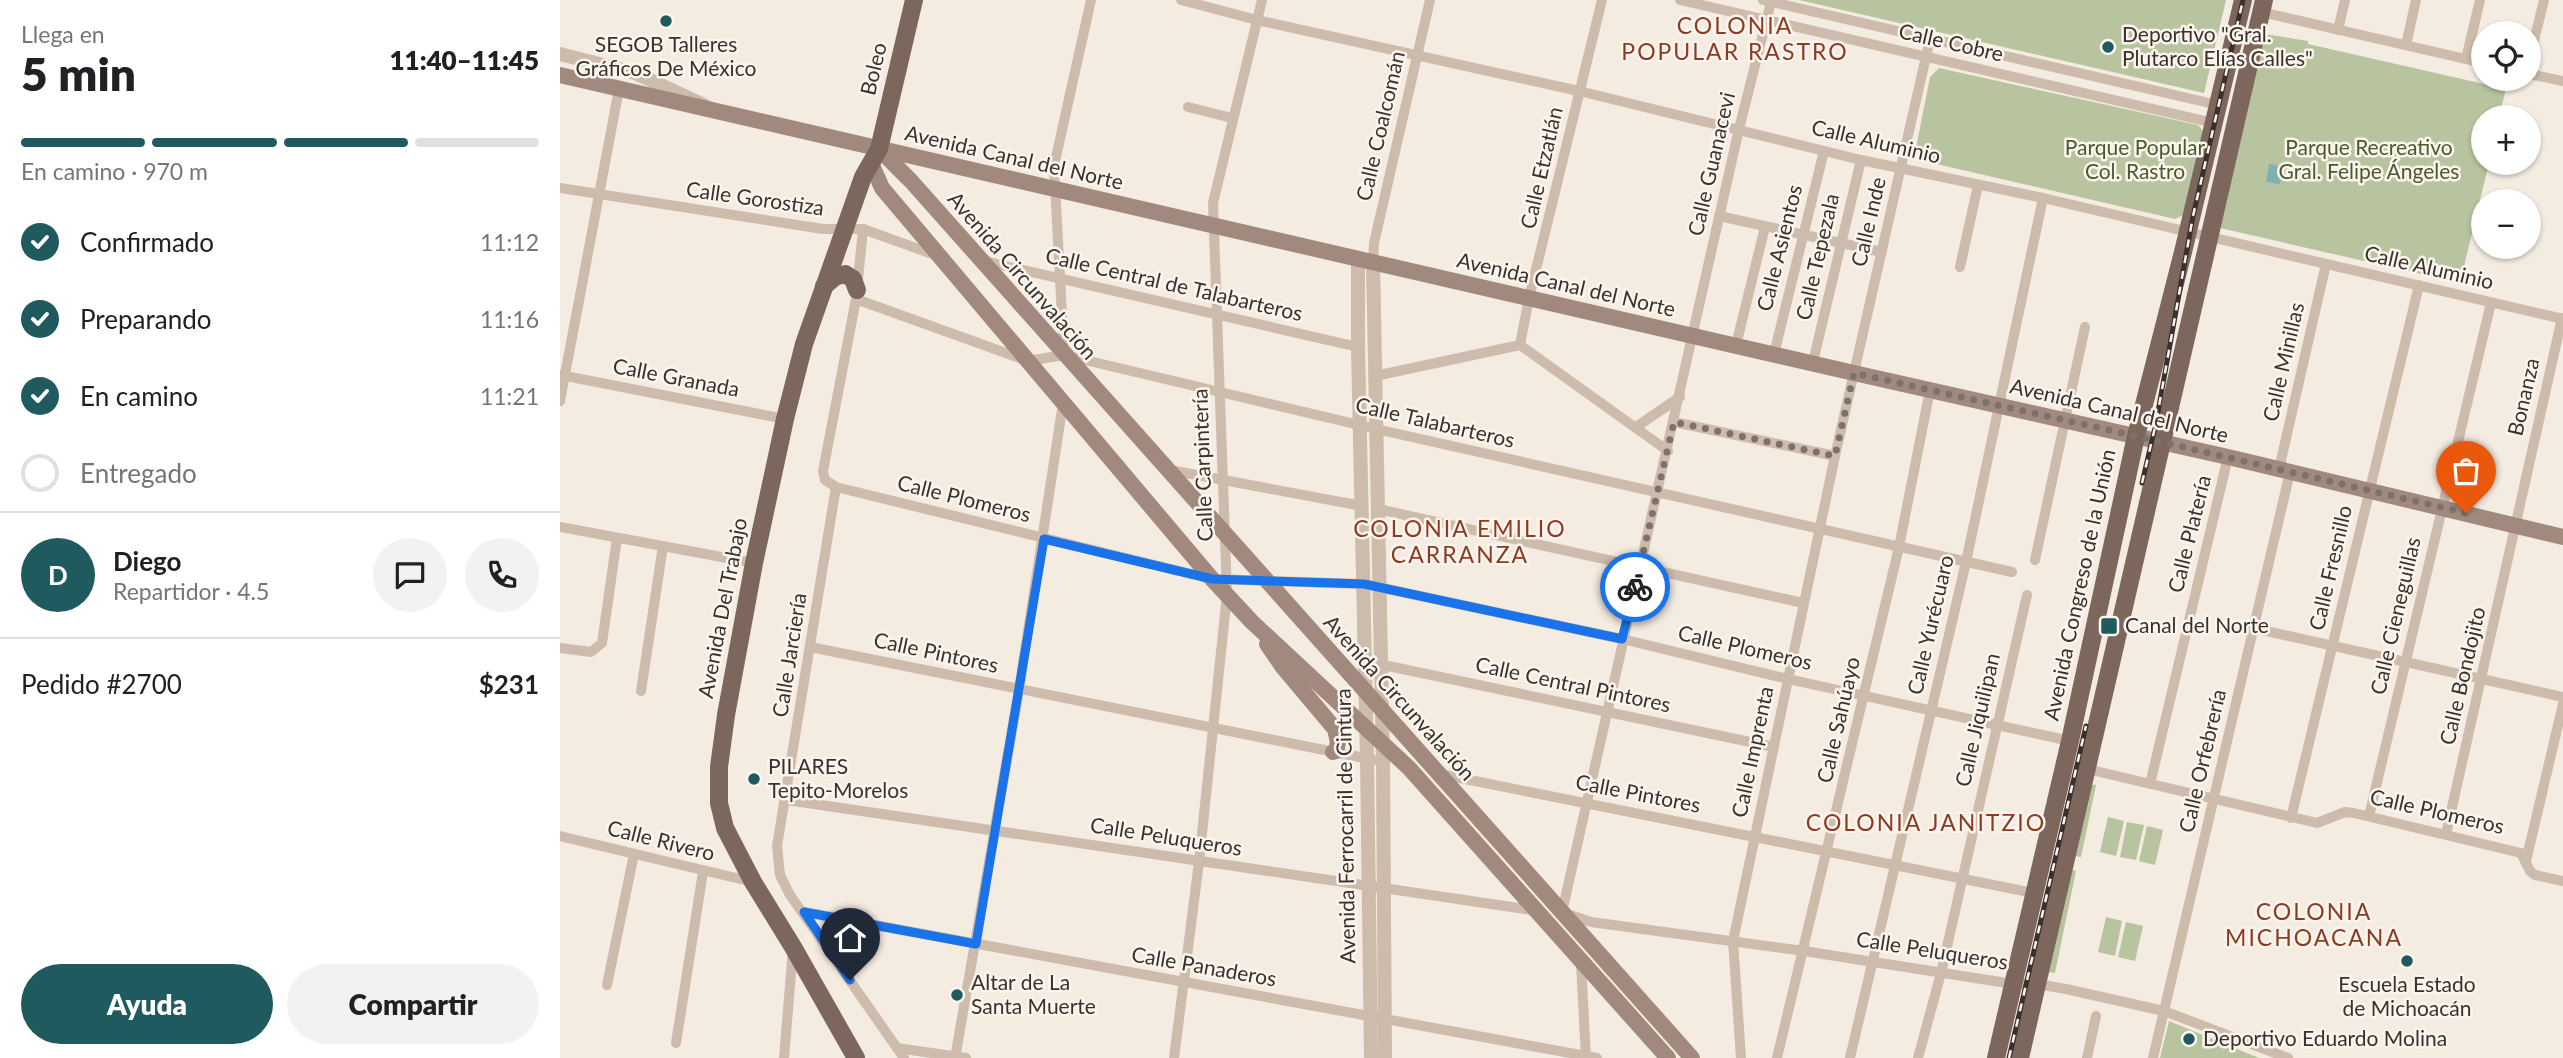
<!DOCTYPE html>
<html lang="es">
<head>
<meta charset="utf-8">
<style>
  :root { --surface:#fff; --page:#f2f2f2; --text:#202124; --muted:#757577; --line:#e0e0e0; --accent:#1f5a5e }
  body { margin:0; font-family:Lato,sans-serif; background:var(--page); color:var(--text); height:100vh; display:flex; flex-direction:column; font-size:26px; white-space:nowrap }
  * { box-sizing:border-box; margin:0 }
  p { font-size:23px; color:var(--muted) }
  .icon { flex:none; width:38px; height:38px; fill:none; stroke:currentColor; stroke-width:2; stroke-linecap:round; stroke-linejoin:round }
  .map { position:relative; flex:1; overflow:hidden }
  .side { display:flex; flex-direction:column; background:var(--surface); width:560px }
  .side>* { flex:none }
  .buttons { position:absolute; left:1911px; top:21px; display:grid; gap:14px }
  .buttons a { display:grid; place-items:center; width:70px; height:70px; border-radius:50%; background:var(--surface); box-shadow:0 2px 5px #0004; font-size:35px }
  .pin { position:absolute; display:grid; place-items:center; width:60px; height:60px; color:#fff; margin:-72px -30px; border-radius:50% 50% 50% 0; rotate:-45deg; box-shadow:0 0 7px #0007 }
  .pin .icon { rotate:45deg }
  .courier { position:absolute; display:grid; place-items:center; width:70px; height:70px; margin:-35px; border:5px solid #1a73e8; border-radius:50%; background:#fff; color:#222; box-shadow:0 2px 9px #0007 }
  .overview em { font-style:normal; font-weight:800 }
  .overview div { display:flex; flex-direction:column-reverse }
  .overview { display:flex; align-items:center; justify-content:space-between; height:119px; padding:0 21px }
  h1 { font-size:46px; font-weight:800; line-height:52px }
  .bar { display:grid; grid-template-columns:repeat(4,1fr); gap:10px 7px; align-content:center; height:84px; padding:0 21px }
  .bar i { height:9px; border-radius:5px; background:var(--line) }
  .bar .on { background:var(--accent) }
  .bar p { grid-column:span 4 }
  .line { display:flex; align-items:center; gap:18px; padding:0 21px; border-top:2px solid var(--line) }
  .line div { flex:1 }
  .round { display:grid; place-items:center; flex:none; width:74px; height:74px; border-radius:37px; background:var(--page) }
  ol { padding:0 21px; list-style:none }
  li { display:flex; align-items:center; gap:21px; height:77px }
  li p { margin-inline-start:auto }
  li .icon { padding:7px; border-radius:50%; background:var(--accent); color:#fff; stroke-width:4 }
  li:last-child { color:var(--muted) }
  li i { width:38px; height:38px; border:4px solid var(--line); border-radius:50% }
  .primary-button { display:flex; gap:14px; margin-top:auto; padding:14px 21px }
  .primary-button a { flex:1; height:80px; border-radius:42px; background:var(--accent); color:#fff; font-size:28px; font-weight:800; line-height:80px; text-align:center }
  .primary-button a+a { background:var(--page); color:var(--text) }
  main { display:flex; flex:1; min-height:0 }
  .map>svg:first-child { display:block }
</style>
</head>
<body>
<main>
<section class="side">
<div class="overview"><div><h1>5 min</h1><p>Llega en</p></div><em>11:40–11:45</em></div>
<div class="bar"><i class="on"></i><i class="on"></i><i class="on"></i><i></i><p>En camino · 970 m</p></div>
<ol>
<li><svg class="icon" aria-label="check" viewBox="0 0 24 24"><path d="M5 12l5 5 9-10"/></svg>Confirmado<p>11:12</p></li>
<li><svg class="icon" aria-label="check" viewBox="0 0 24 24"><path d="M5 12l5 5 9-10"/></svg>Preparando<p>11:16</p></li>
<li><svg class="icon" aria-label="check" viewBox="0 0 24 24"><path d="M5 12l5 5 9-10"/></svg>En camino<p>11:21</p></li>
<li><i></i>Entregado</li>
</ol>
<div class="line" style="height:126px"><b class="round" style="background:var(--accent);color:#fff">D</b><div><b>Diego</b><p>Repartidor · 4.5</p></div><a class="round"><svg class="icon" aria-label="chat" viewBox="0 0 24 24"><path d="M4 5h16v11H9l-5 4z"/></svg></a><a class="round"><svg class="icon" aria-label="phone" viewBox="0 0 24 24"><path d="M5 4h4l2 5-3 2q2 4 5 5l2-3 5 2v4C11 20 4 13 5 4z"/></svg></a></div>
<div class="line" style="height:91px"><div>Pedido #2700</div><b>$231</b></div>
<div class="primary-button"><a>Ayuda</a><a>Compartir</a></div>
</section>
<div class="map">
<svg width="2003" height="1058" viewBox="0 0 2003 1058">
  <rect width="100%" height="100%" fill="#f4ebe1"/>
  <g fill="#b8c4a0">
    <path d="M 1239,0 L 1666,0 L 1644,93 Z"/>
    <path d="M 1705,34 L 1748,41 L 1748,44 L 1946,89 L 1939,117 L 1923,117 L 1923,163 L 1929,163 L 1900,283 L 1660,228 Z"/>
    <path d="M 1379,68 L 1638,125 L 1644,132 L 1626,214 L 1615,219 L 1359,160 L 1355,153 L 1370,77 Z"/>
    <path d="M 1529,784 L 1536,785 L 1521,857 L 1513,856 Z"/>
    <path d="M 1548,817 L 1564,821 L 1556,856 L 1540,852 Z"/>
    <path d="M 1567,822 L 1584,825 L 1576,860 L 1560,857 Z"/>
    <path d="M 1587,826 L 1603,830 L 1595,865 L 1579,861 Z"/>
    <path d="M 1509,869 L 1516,871 L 1495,973 L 1488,972 Z"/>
    <path d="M 1546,917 L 1562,921 L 1555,956 L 1538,952 Z"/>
    <path d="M 1566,922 L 1583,926 L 1575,961 L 1558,957 Z"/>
    <path d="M 1609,1021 L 1699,1058 L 1600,1058 Z"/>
  </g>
  <path fill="#7fb0b2" d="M 1709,164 L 1723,167 L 1720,184 L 1706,182 Z"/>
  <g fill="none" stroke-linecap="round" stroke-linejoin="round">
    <g stroke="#cdbbac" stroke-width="10">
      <path d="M 621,0 L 697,20 L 1019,91 L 1301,160 L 1483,198 L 2003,319"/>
      <path d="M 1120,0 L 1654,123"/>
      <path d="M 1203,0 L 1658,105"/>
      <path d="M 1211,2 L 1179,129 L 1002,912 L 1031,922 L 1244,951 L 1453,984 L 1477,984 L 1506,989 L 1604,1011 L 1728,1058"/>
      <path d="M 1701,12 L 1923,63"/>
      <path d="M 1778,30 L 1785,0"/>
      <path d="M 1846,45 L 1856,0"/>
      <path d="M 1906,59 L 1920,0"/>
      <path d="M 1969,61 L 1984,0"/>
      <path d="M 1969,74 L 2003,81"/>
      <path d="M 628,107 L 672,118"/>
      <path d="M 0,188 L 263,229 L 303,229 L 378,256"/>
      <path d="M 1159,216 L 1322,252"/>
      <path d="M 303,229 L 296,299 L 263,471 L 265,480 L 276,487 L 652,579 L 804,584 L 1062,639 L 1228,679 L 1510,741"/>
      <path d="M 424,261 L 798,347"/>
      <path d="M 813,262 L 814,243 L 870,0"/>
      <path d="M 1400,267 L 1418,185"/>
      <path d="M 296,299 L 468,361 L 504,355 L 816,429 L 1452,572"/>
      <path d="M 960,345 L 969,298 L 1042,0"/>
      <path d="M 1176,345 L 1205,227"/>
      <path d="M 504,353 L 494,166 L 531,0"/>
      <path d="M 1214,354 L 1264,151"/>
      <path d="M 1253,362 L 1301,160"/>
      <path d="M 0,375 L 225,419"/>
      <path d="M 815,376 L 960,345 L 1108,451"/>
      <path d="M 0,401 L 59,89"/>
      <path d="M 1114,422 L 1275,456"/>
      <path d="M 1076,427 L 1120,397"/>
      <path d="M 1719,469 L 1766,264"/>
      <path d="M 610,470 L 802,506"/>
      <path d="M 276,487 L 217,846 L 220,875 L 230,895 L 344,1058"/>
      <path d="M 818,509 L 1243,603"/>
      <path d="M 0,527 L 194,563"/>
      <path d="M 1475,560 L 1525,327"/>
      <path d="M 1693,628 L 2003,697"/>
      <path d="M 250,647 L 814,760"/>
      <path d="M 0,648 L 31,652 L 42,643 L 57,538"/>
      <path d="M 814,663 L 1214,747"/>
      <path d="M 81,691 L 103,546"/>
      <path d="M 1527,769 L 1757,823 L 1785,812 L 1794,813 L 1961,853 L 1970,871 L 1975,875 L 2003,881"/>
      <path d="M 880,774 L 1474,893"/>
      <path d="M 1590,784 L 1668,457"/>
      <path d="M 227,800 L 979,911"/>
      <path d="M 1809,816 L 1931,303"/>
      <path d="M 1731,818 L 1859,285"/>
      <path d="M 1886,834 L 2002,318"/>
      <path d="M 0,836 L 193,882"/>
      <path d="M 1966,861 L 2003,704"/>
      <path d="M 244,912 L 1037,1058"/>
      <path d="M 1021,963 L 1026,1058"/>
      <path d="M 47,985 L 74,854"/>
      <path d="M 116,1043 L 143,872"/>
      <path d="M 337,1048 L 406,1058"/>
      <path d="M 224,1058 L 233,949"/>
      <path d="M 395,1058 L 459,690 L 503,403"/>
      <path d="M 614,1058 L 639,862 L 667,595 L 653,203 L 702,0"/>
      <path d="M 1181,1058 L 1173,941 L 1275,456 L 1370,39"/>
      <path d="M 1217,1058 L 1339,547 L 1370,390"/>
      <path d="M 1290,1058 L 1406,562 L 1483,198"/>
      <path d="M 1358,1058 L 1381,973 L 1467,595"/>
      <path d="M 1527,1058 L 1536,1016"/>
      <path d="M 1593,1058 L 1730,472"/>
    </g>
    <g stroke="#cdbbac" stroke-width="14">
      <path d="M 0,54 L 75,73 L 144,105"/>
      <path d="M 798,258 L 798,347 L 807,758 L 811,1058"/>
      <path d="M 813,262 L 823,762 L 825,1058"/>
    </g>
    <g stroke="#a18a7d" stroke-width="16">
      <path d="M 0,75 L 1294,373 L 1668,457 L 2003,537"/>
      <path d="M 319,149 L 351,181 L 1132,1058"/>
      <path d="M 311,163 L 322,188 L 652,579 L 692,622 L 849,768 L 1108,1058"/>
      <path d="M 707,644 L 722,666 L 775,729 L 778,742 L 776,751 L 773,752"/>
    </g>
    <g stroke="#7d675c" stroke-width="18">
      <path d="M 264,286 L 275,277 L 285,274 L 293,279 L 297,290"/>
      <path d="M 296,1058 L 233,947 L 193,882 L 165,828 L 159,803 L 159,767 L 166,715 L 194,563 L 225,419 L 244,344 L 303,177 L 319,149 L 354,0"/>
      <path d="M 1436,1058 L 1510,741 L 1576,436 L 1623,252 L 1683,0"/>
      <path d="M 1460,1058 L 1704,0"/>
    </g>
    <g stroke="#3b302b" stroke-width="5">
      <g id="rail">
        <path d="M 1582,483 L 1596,423 L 1633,216 L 1683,0"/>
        <path d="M 1449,1058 L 1526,726"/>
      </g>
    </g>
    <use href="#rail" stroke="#fbf5ee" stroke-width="2.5" stroke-dasharray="8" stroke-linecap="butt"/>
  </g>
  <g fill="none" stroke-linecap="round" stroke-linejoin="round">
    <path stroke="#7c716b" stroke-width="7" stroke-dasharray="0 12.6" d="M 1075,587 L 1114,422 L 1275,456 L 1294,373 L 1576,436 L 1906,513"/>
    <path stroke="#1a73e8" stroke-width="9" d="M 290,980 L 244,912 L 416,944 L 484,539 L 652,579 L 804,584 L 1062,639 L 1075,587"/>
  </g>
  <g fill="#1f5a5e" stroke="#fbf5ee" stroke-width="2.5">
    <circle cx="106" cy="21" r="7"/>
    <circle cx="1548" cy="47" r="7"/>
    <rect x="1540" y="617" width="18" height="18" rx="3.5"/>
    <circle cx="194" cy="779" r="7"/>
    <circle cx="1847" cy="961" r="7"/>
    <circle cx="397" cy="995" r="7"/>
    <circle cx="1629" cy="1039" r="7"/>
  </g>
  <g text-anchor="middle" stroke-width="5" stroke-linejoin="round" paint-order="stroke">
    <g font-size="21" fill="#3b302b" stroke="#fbf5ee" text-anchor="start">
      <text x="1562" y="42">Deportivo "Gral.<tspan x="1562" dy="24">Plutarco Elías Calles"</tspan></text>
      <text x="106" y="52" text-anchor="middle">SEGOB Talleres<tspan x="106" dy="24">Gráficos De México</tspan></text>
      <text x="1565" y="633">Canal del Norte</text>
      <text x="208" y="774">PILARES<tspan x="208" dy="24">Tepito-Morelos</tspan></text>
      <text x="411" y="990">Altar de La<tspan x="411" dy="24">Santa Muerte</tspan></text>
      <text x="1847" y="992" text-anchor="middle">Escuela Estado<tspan x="1847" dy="24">de Michoacán</tspan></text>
      <text x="1643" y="1046">Deportivo Eduardo Molina</text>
    </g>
    <g font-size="21" fill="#3b302b" stroke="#fbf5ee">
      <text transform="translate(1391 43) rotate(13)" y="7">Calle Cobre</text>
      <text transform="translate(314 69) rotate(-77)" y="7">Boleo</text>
      <text transform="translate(821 126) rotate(-77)" y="7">Calle Coalcomán</text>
      <text transform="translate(1316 142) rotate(13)" y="7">Calle Aluminio</text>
      <text transform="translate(454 158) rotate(13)" y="7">Avenida Canal del Norte</text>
      <text transform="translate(1152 164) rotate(-77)" y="7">Calle Guanacevi</text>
      <text transform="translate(982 168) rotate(-77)" y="7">Calle Etzatlán</text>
      <text transform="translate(195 199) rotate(8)" y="7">Calle Gorostiza</text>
      <text transform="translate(1309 222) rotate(-77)" y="7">Calle Inde</text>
      <text transform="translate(1220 248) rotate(-76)" y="7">Calle Asientos</text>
      <text transform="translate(1258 257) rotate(-77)" y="7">Calle Tepezala</text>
      <text transform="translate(1869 268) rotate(13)" y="7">Calle Aluminio</text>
      <text transform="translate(462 276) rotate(49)" y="7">Avenida Circunvalación</text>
      <text transform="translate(614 285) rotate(13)" y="7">Calle Central de Talabarteros</text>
      <text transform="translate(1006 285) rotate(13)" y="7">Avenida Canal del Norte</text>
      <text transform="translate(1724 362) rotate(-77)" y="7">Calle Minillas</text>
      <text transform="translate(116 378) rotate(11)" y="7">Calle Granada</text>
      <text transform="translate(1964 397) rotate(-77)" y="7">Bonanza</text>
      <text transform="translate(1559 411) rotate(13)" y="7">Avenida Canal del Norte</text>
      <text transform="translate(875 423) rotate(13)" y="7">Calle Talabarteros</text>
      <text transform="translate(643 465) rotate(-92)" y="7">Calle Carpintería</text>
      <text transform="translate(404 499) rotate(14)" y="7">Calle Plomeros</text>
      <text transform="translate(1630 534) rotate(-76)" y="7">Calle Platería</text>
      <text transform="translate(1771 568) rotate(-77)" y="7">Calle Fresnillo</text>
      <text transform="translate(1520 585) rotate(-78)" y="7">Avenida Congreso de la Unión</text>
      <text transform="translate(163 608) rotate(-79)" y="7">Avenida Del Trabajo</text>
      <text transform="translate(1836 616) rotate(-77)" y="7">Calle Cieneguillas</text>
      <text transform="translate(1371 625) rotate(-77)" y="7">Calle Yurécuaro</text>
      <text transform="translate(1185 648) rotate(13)" y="7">Calle Plomeros</text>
      <text transform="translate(376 653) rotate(12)" y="7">Calle Pintores</text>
      <text transform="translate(230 655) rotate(-81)" y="7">Calle Jarciería</text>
      <text transform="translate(1903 676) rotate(-77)" y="7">Calle Bondojito</text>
      <text transform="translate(1013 685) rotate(12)" y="7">Calle Central Pintores</text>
      <text transform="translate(839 698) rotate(48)" y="7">Avenida Circunvalación</text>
      <text transform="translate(1279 720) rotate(-77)" y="7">Calle Sahúayo</text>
      <text transform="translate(1418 720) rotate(-77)" y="7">Calle Jiquilipan</text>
      <text transform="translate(1193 752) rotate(-78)" y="7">Calle Imprenta</text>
      <text transform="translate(1643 761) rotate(-77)" y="7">Calle Orfebrería</text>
      <text transform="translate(1078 794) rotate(11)" y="7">Calle Pintores</text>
      <text transform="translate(1877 812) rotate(13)" y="7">Calle Plomeros</text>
      <text transform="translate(786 826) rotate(-91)" y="7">Avenida Ferrocarril de Cintura</text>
      <text transform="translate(606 837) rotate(9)" y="7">Calle Peluqueros</text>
      <text transform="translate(101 841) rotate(14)" y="7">Calle Rivero</text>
      <text transform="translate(1372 951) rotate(9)" y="7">Calle Peluqueros</text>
      <text transform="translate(644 967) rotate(10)" y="7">Calle Panaderos</text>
    </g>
    <g font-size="21" fill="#4a5a2e" stroke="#fbf5ee">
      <text x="1575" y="155">Parque Popular<tspan x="1575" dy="24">Col. Rastro</tspan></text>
      <text x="1809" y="155">Parque Recreativo<tspan x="1809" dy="24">Gral. Felipe Ángeles</tspan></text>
    </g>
    <g font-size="23" letter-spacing="2" fill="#8c3b22" stroke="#fbf5ee">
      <text x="1175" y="34">COLONIA<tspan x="1175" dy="26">POPULAR RASTRO</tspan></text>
      <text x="900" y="537">COLONIA EMILIO<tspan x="900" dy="26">CARRANZA</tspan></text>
      <text x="1366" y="831">COLONIA JANITZIO</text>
      <text x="1754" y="920">COLONIA<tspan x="1754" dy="26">MICHOACANA</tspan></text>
    </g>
  </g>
</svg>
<div class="buttons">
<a><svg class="icon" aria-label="locate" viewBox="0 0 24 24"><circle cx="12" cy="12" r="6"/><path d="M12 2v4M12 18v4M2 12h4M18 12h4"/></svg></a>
<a>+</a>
<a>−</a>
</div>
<div class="pin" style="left:1906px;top:513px;background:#ea580c"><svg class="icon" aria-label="bag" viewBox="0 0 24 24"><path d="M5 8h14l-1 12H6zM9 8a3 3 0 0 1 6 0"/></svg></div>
<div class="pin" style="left:290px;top:980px;background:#1f2937"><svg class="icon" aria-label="home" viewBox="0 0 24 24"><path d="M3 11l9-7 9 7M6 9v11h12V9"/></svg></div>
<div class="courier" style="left:1075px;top:587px"><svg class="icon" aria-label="bike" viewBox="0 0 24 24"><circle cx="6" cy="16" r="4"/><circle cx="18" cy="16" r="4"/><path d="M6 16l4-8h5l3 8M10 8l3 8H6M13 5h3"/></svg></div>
</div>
</main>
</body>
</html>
